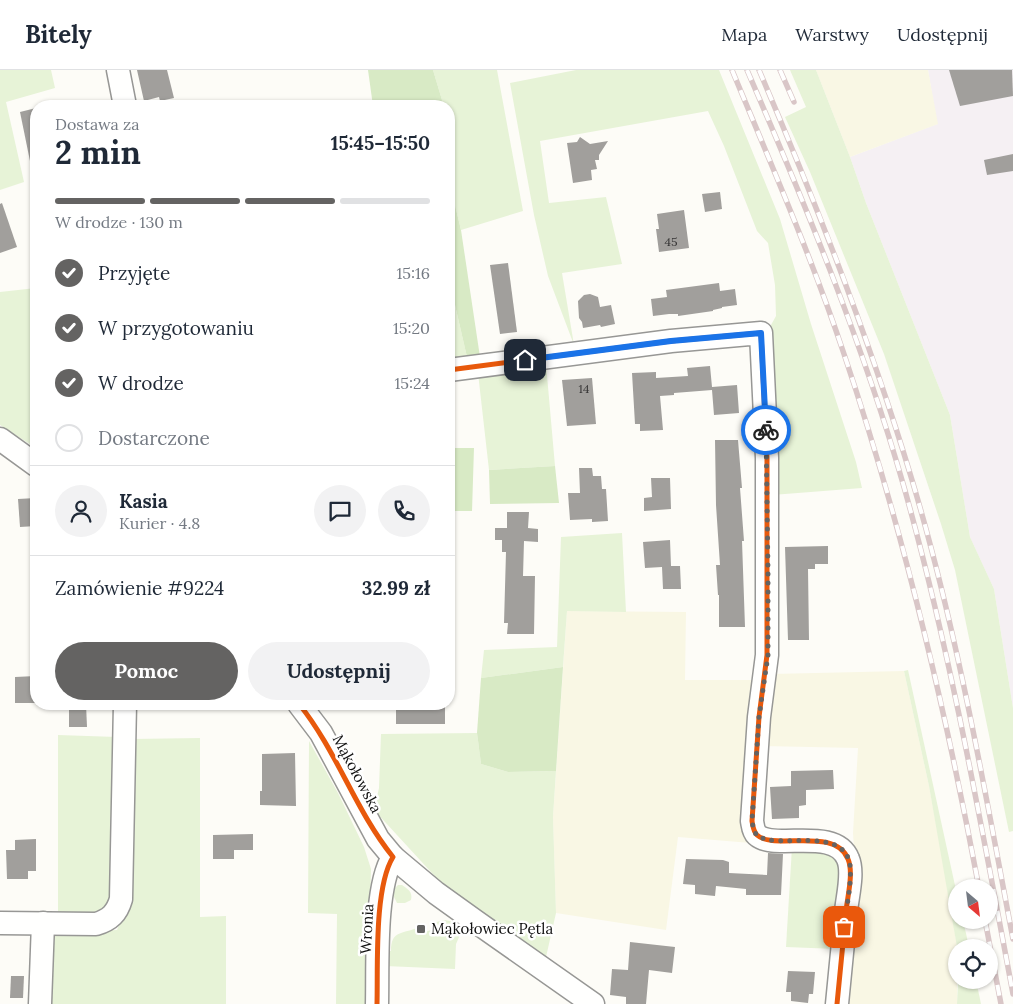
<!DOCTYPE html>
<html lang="pl">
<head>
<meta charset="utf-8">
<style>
  :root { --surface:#fff; --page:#f2f2f3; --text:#1f2937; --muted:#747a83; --line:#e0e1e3; --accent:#646362 }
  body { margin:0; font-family:Lora,serif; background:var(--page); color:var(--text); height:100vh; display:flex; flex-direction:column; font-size:19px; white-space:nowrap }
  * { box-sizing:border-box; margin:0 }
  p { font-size:16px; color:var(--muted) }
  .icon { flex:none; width:28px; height:28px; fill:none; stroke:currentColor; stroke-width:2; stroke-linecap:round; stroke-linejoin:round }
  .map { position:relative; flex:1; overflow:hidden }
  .drawer { position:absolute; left:30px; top:30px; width:425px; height:610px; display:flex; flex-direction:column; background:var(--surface); border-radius:20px; box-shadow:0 1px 4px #0004 }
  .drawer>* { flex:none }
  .needle { width:32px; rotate:152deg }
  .fabs { position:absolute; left:948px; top:809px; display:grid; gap:10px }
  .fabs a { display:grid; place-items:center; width:50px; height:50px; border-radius:50%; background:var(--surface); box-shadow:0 1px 4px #0004; font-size:25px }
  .pin { position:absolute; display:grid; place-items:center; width:42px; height:42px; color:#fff; margin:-21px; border-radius:10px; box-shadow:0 2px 8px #0006 }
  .courier { position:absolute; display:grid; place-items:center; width:50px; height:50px; margin:-25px; border:4px solid #1a73e8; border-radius:50%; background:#fff; color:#222; box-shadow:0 1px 6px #0007 }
  .headline em { font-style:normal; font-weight:700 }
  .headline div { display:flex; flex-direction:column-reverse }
  .headline { display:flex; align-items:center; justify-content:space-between; height:85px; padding:0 25px }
  h1 { font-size:32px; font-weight:700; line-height:38px }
  .bar { display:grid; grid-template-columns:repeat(4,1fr); gap:8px 5px; align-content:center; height:60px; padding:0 25px }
  .bar i { height:6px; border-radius:4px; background:var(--line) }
  .bar .on { background:var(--accent) }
  .bar p { grid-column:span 4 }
  .line { display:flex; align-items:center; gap:12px; padding:0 25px; border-top:1px solid var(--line) }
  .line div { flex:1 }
  .round { display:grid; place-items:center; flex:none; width:52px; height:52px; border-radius:26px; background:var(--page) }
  ol { padding:0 25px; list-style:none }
  li { display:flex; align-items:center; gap:15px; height:55px }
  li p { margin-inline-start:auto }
  li .icon { padding:5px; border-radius:50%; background:var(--accent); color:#fff; stroke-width:4 }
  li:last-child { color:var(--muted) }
  li i { width:28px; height:28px; border:2px solid var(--line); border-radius:50% }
  .primary-button { display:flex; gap:10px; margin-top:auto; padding:10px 25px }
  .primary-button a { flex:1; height:58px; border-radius:30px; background:var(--accent); color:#fff; font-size:20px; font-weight:700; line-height:58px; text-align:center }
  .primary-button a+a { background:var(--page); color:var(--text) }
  header { display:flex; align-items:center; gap:30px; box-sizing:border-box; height:70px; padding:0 25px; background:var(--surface); border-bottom:1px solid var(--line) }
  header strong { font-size:24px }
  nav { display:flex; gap:28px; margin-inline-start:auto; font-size:18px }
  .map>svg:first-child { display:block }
</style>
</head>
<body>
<header>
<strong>Bitely</strong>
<nav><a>Mapa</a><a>Warstwy</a><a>Udostępnij</a></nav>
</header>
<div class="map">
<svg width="1013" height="934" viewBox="0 0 1013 934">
  <rect width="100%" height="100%" fill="#fdfcf7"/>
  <path fill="#f5f0f3" d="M 928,0 L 1013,0 L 1013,638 L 994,519 L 970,467 L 950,345 L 866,133 L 850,87 L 937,54 Z"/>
  <g fill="#f9f7e4">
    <path d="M 816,0 L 928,0 L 938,54 L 850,87 Z"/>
    <path d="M 567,541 L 686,542 L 685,610 L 755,610 L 751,773 L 678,767 L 666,860 L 556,843 L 553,747 Z"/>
    <path d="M 904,601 L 929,716 L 949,824 L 957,877 L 957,934 L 842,934 L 855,795 L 853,763 L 858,678 L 762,676 L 771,604 Z"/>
  </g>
  <g fill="#e7f3d7">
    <path d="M 0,0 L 51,0 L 55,18 L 6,32 L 24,112 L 0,120 Z"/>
    <path d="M 433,0 L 497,0 L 523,141 L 461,160 L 449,110 L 449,36 L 441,36 L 442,30 Z"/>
    <path d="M 576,0 L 719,0 L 780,149 L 811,254 L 856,392 L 862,418 L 772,425 L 766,264 L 776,246 L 775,215 L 768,173 L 757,161 L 724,76 L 708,41 L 540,71 L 549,133 L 606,127 L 622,194 L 562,203 L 574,275 L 548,206 L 534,145 L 510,13 Z"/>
    <path d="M 790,0 L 816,0 L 850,87 L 866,133 L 950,345 L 970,467 L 994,519 L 1013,638 L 1013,761 L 1009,762 L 955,500 L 941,454 L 884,284 L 810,102 L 785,47 L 806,37 Z"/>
    <path d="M 449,209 L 467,287 L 449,290 Z"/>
    <path d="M 36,218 L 36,378 L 0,355 L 0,222 Z"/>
    <path d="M 546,294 L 555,396 L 489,400 L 478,303 Z"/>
    <path d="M 622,463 L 626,542 L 567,541 L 563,597 L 481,608 L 484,580 L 557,577 L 561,467 Z"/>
    <path d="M 908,600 L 956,820 L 956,850 L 963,850 L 969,877 L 957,877 L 929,716 L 904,601 Z"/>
    <path d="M 477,663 L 481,694 L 508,702 L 556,701 L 553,747 L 556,843 L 546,887 L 474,838 L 442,814 L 374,740 L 379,718 L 381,664 Z"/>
    <path d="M 58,665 L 117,667 L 116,825 L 100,846 L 58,844 Z"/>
    <path d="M 200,668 L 200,847 L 226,846 L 226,934 L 45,934 L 49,870 L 58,862 L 117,860 L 127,834 L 132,669 Z"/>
    <path d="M 309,671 L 338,723 L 364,777 L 371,799 L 369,880 L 370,934 L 336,934 L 337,844 L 308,843 Z"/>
    <path d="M 792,777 L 827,777 L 843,790 L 836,879 L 786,877 Z"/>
    <path d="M 398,815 L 402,815 C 408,819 413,822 411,830 L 405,833 L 397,833 L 393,825 L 394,819 Z"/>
    <path d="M 445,850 L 455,852 L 463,858 L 456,874 L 455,899 L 385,896 L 386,881 L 391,881 C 391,861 401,864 417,858 L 419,864 L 434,859 L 432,853 Z"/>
    <path d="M 958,910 L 976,910 L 981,934 L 957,934 Z"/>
  </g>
  <g fill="#d8eac5">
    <path d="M 368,0 L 433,0 L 442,30 L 441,36 L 373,36 Z"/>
    <path d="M 449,110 L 461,160 L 480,287 L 467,287 L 449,209 Z"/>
    <path d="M 449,378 L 474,378 L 472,441 L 449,441 Z"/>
    <path d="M 555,396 L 559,433 L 490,434 L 489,400 Z"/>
    <path d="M 563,597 L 556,701 L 508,702 L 481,694 L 477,663 L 481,608 Z"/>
  </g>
  <g fill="#a19f9c">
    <path d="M 137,0 L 167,0 L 174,28 L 160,31 L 159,27 L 144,31 Z"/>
    <path d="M 949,0 L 1012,0 L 1013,26 L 960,36 Z"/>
    <path d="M 36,38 L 36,90 L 30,91 L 20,42 Z"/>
    <path d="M 580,67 L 590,74 L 608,71 L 599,85 L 599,90 L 595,90 L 597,99 L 591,100 L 592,110 L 573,113 L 567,73 L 577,72 Z"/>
    <path d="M 1013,84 L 1013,101 L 987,105 L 984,90 Z"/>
    <path d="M 720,122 L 722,139 L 705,142 L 702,124 Z"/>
    <path d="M 2,133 L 17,177 L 0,183 L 0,134 Z"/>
    <path d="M 684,140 L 689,178 L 659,182 L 656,159 L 659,159 L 657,144 Z"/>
    <path d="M 508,193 L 517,262 L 500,264 L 490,195 Z"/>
    <path d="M 719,213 L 720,221 L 735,219 L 737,235 L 722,237 L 722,238 L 713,240 L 713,241 L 678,246 L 678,244 L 669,244 L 653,246 L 651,229 L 667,227 L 666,220 Z"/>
    <path d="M 590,224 L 598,227 L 600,237 L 611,235 L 615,254 L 601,257 L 600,255 L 583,258 L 582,252 L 579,248 L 578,231 L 584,225 Z"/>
    <path d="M 710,296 L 712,317 L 737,315 L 739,343 L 714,345 L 712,320 L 674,323 L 674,325 L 660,326 L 663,360 L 640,361 L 640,354 L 635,354 L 632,303 L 656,302 L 656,308 L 688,306 L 687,298 Z"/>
    <path d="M 592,308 L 596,354 L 567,356 L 562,310 Z"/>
    <path d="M 715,370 L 738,370 L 742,418 L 740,418 L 744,471 L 742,471 L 745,557 L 719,557 L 719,525 L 718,525 L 716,495 L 720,495 L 716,435 Z"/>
    <path d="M 579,398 L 592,398 L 593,406 L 601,406 L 602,419 L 606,419 L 608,451 L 592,452 L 592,449 L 570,450 L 568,423 L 580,423 Z"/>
    <path d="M 651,408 L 670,408 L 671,439 L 644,441 L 644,428 L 652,427 Z"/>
    <path d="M 36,428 L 36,456 L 20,457 L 18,429 Z"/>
    <path d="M 507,442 L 529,442 L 528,458 L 538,459 L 538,472 L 524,471 L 523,506 L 535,506 L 534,564 L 507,564 L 508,553 L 504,553 L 506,482 L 502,482 L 502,470 L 495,470 L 495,458 L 507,458 Z"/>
    <path d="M 670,470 L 671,496 L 680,496 L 681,519 L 663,519 L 662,497 L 645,498 L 643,472 Z"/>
    <path d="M 828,476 L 828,494 L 815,494 L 815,499 L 808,499 L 809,570 L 788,570 L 785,477 Z"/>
    <path d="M 36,606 L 36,633 L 15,633 L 15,607 Z"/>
    <path d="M 69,634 L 86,634 L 87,657 L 69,657 Z"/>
    <rect x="396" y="634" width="49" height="20"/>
    <path d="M 295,683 L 296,736 L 260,735 L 260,721 L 262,721 L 262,684 Z"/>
    <path d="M 833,700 L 834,719 L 806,720 L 806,735 L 799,736 L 799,748 L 772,749 L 770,717 L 791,716 L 791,701 Z"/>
    <path d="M 253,764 L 253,780 L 234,780 L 234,789 L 213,789 L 213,765 Z"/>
    <path d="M 36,769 L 36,801 L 28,801 L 28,809 L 7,809 L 6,780 L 15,780 L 15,770 Z"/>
    <path d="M 768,783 L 783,784 L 781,825 L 746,825 L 746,819 L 716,816 L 715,826 L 695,824 L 695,815 L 683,814 L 686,789 L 723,790 L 729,792 L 729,803 L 767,805 Z"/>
    <path d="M 630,872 L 675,877 L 672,903 L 649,900 L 646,934 L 626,934 L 626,927 L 610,925 L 612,899 L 628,900 Z"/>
    <path d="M 788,901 L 815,902 L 813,924 L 809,924 L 808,933 L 791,931 L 791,922 L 786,922 Z"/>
    <path d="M 11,906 L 24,906 L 23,928 L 10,928 Z"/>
  </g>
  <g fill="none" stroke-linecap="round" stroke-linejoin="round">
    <g stroke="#979795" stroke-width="25">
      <g id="minor">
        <path d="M 118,0 L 125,36"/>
        <path d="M 449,300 L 671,271 L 761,263 L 767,388 L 767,585 L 759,647 L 752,751 C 753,756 753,761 757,765 C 774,781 835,756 848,789 C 854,803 847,828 846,842 C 843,873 840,903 837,934"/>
        <path d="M 0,369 L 36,395"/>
        <path d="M 299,634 L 321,663 L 378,769 L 393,787 L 436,823 L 475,851 L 593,934"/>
        <path d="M 0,853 L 96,854 C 110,850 117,843 121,829 L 125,634"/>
        <path d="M 40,934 L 43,853"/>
        <path d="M 377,934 C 378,896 374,818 393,787"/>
      </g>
    </g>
    <use href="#minor" stroke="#fffffe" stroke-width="22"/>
    <g stroke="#d9c6c7" stroke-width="5.5">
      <g id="rail">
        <path d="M 732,0 C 771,94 812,188 844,284 C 903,459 945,636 979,818"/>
        <path d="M 747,0 C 806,136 863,274 904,417 C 951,584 981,754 1013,924"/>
        <path d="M 759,0 C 817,135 870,270 912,410 C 957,560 984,716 1013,869"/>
        <path d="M 780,0 L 794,32"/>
        <path d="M 985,850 L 1001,934"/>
      </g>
    </g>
    <use href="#rail" stroke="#fff" stroke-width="4" stroke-dasharray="11" stroke-linecap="butt"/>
    <g stroke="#fff" stroke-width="8">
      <g id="cycleway">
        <path d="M 449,300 L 671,271 L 761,263 L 767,388 L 767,585 L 759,647 L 752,751 C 753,756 753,761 757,765 C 774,781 835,756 848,789 C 854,803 847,828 846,842 C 843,873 840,903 837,934"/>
        <path d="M 299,634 C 337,681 355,740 393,787 C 374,818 378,896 377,934"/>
      </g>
    </g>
    <use href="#cycleway" stroke="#e8590c" stroke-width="5"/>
  </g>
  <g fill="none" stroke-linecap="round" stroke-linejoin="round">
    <path stroke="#646362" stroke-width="5" stroke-dasharray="0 9" d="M 766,360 L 768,502 L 768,585 L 759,647 L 752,751 C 753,756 753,761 757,765 C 775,781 844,754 850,795 C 852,815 846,837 844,857"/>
    <path stroke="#1a73e8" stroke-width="6" d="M 525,290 L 671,271 L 761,263 L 766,360"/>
  </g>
  <rect fill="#646362" stroke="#fff" stroke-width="2" x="416" y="854" width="10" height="10" rx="2.5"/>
  <g text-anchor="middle" stroke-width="5" stroke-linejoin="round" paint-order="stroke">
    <g font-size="12" fill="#353434">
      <text x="671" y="176">45</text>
      <text x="584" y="323">14</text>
    </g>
    <g font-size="15" fill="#111" stroke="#fff">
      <text transform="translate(357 704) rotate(62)" y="5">Mąkołowska</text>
      <text transform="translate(367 859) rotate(-87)" y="5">Wronia</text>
    </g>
    <g font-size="15" fill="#111" stroke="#fff" text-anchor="start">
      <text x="431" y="864">Mąkołowiec Pętla</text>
    </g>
  </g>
</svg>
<div class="fabs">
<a><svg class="needle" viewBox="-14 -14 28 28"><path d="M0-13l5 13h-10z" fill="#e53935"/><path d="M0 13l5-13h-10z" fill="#747a83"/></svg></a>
<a><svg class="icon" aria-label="locate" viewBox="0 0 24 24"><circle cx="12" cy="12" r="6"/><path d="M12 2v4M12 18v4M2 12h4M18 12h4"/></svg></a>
</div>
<div class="pin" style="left:844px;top:857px;background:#ea580c"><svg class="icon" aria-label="bag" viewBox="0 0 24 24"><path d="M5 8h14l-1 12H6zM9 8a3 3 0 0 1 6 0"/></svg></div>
<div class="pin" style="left:525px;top:290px;background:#1f2937"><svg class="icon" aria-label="home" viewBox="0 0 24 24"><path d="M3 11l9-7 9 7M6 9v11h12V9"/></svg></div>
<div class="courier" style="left:766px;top:360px"><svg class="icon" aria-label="bike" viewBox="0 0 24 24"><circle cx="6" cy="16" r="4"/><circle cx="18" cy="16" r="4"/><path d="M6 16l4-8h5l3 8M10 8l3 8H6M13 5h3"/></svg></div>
<section class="drawer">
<div class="headline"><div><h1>2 min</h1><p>Dostawa za</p></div><em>15:45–15:50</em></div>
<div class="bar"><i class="on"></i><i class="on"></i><i class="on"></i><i></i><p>W drodze · 130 m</p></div>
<ol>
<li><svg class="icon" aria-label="check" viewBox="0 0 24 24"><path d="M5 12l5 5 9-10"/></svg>Przyjęte<p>15:16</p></li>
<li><svg class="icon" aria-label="check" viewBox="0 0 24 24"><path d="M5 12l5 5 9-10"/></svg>W przygotowaniu<p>15:20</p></li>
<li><svg class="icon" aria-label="check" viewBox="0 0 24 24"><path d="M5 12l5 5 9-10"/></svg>W drodze<p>15:24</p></li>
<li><i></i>Dostarczone</li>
</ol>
<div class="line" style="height:90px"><a class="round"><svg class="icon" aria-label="person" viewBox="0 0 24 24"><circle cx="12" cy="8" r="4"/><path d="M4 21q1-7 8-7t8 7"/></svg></a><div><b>Kasia</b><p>Kurier · 4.8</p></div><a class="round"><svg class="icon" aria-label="chat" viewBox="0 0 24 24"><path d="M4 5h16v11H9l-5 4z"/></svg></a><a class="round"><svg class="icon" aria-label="phone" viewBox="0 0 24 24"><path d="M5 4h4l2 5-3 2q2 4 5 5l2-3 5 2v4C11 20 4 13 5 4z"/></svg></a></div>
<div class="line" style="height:65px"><div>Zamówienie #9224</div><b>32.99 zł</b></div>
<div class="primary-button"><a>Pomoc</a><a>Udostępnij</a></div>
</section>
</div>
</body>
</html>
